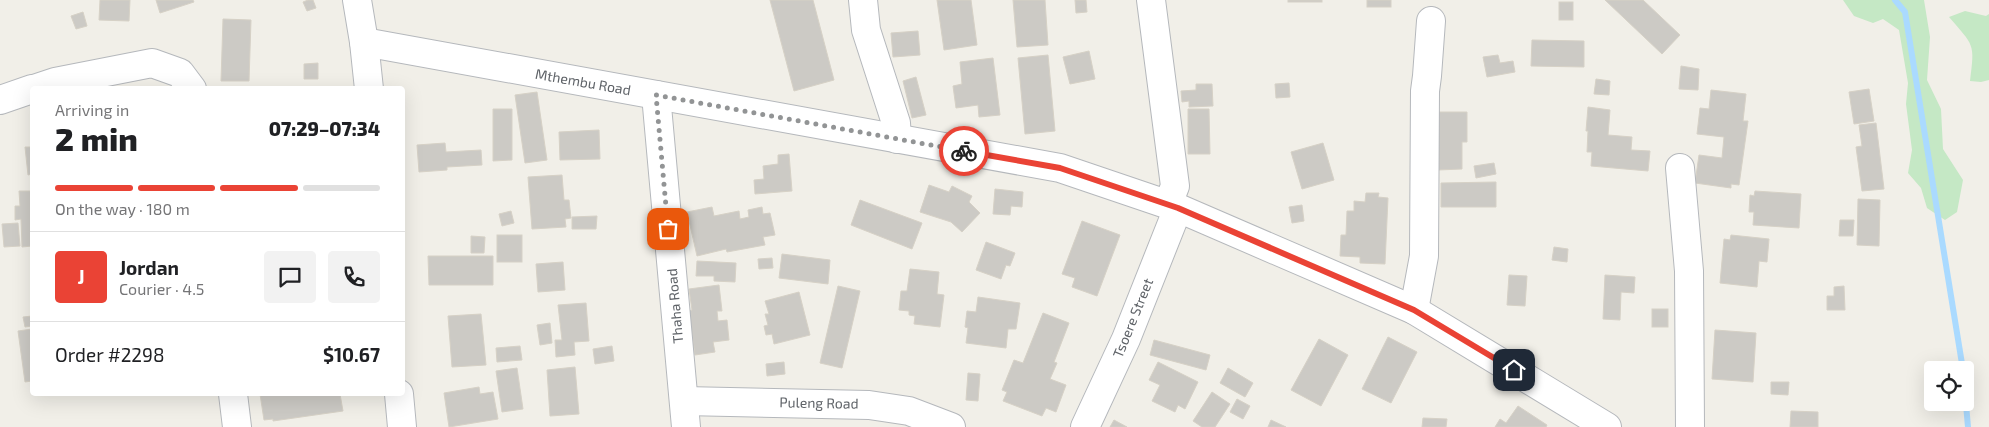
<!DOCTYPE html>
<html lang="en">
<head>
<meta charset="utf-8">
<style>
  :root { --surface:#fff; --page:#f2f2f2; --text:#202124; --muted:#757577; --line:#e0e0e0; --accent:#ea4335 }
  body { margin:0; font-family:"Exo 2",sans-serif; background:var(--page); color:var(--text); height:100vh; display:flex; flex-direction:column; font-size:19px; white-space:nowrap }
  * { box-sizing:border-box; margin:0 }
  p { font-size:16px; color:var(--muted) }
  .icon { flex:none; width:28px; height:28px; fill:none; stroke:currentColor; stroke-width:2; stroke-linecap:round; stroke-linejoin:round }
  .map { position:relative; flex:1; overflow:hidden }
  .details { position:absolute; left:30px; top:86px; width:375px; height:310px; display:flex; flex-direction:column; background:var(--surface); border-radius:5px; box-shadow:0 5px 20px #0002 }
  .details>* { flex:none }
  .tools { position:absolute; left:1924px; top:361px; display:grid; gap:10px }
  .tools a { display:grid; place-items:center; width:50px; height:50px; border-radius:5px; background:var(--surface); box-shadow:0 5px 20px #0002; font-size:25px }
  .pin { position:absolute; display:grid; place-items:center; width:42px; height:42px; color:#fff; margin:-21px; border-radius:10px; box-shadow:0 2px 8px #0006 }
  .courier { position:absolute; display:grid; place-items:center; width:50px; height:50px; margin:-25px; border:4px solid #ea4335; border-radius:50%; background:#fff; color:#222; box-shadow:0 1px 6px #0007 }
  .summary em { font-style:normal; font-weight:800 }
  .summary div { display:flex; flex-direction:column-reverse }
  .summary { display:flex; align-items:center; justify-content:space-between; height:85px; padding:0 25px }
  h1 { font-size:32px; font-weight:800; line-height:38px }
  .bar { display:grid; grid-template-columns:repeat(4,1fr); gap:8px 5px; align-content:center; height:60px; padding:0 25px }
  .bar i { height:6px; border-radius:4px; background:var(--line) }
  .bar .on { background:var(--accent) }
  .bar p { grid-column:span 4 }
  .line { display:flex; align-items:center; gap:12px; padding:0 25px; border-top:1px solid var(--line) }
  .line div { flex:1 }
  .round { display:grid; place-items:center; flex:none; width:52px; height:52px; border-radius:5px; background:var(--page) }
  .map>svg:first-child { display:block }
</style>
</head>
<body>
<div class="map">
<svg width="1989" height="427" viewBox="0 0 1989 427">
  <rect width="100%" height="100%" fill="#f1efe8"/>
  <g fill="#c5e8c5">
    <path d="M 1843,0 L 1924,0 L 1930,37 L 1927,80 L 1941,109 L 1943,149 L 1963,180 L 1957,212 L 1945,220 L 1927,208 L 1921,188 L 1908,173 L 1912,150 L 1906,104 L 1908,83 L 1899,30 L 1883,19 L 1873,23 L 1854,16 Z"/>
    <path d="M 1965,11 L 1986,16 L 1989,14 L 1989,80 L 1981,82 L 1970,81 C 1975,43 1974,46 1949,17 Z"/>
  </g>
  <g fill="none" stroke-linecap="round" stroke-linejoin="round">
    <g stroke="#aadaff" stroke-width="6">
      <path d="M 1895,0 L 1905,12 L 1963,370"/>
      <path d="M 1965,393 L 1968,427"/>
    </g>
  </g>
  <g fill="#cccac5" stroke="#d6d1c6">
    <path d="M 100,0 L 130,0 L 129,21 L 99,20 Z"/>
    <path d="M 156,0 L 193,0 L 194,2 L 160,13 Z"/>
    <path d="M 308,0 L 313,0 L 316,8 L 307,11 L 303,2 Z"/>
    <path d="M 770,0 L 813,0 L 834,80 L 794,91 Z"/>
    <path d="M 937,0 L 971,0 L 977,45 L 944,50 Z"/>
    <path d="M 1013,0 L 1045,0 L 1048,45 L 1017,47 Z"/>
    <path d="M 1075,0 L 1086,0 L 1087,12 L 1076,13 Z"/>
    <rect x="1288" y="0" width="34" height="2"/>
    <rect x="1367" y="0" width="24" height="7"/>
    <path d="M 1605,0 L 1643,0 L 1680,35 L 1662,54 Z"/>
    <rect x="1559" y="2" width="14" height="18"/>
    <path d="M 83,12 L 87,26 L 76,29 L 71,16 Z"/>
    <path d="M 223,19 L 251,20 L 249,81 L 221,81 Z"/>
    <path d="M 918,31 L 920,55 L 893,57 L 891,33 Z"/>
    <path d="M 1532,40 L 1584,41 L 1584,67 L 1531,66 Z"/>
    <path d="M 1089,51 L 1095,79 L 1070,84 L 1063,57 Z"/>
    <path d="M 1048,55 L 1055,131 L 1025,134 L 1018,58 Z"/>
    <path d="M 1498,55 L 1500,63 L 1513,61 L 1515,72 L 1487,77 L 1483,57 Z"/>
    <path d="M 993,58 L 1000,115 L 979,117 L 978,105 L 956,108 L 953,86 L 962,84 L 960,62 Z"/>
    <path d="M 318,63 L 318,79 L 304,79 L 304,64 Z"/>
    <path d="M 1681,66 L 1699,69 L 1698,90 L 1679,89 Z"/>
    <path d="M 916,77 L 926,115 L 912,118 L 903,81 Z"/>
    <path d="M 1596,79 L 1610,81 L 1609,95 L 1594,94 Z"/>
    <path d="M 1289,83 L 1290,97 L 1276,98 L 1275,84 Z"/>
    <path d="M 1196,84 L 1212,84 L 1213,106 L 1189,107 L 1189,101 L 1182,102 L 1181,91 L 1196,90 Z"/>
    <path d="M 1869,89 L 1874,121 L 1854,124 L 1849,92 Z"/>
    <path d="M 1711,90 L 1746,94 L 1743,121 L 1748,121 L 1739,185 L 1731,184 L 1731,188 L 1695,183 L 1699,155 L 1722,158 L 1724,137 L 1697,134 L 1700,108 L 1709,109 Z"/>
    <path d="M 537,92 L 547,160 L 525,163 L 515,95 Z"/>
    <path d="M 1588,107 L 1610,110 L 1608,135 L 1632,137 L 1631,150 L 1650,151 L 1648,171 L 1591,166 L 1592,152 L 1587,152 L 1588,131 L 1586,131 Z"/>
    <path d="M 493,109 L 512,109 L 512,160 L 493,161 Z"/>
    <path d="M 1188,109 L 1209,109 L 1210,154 L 1188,154 Z"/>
    <path d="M 1437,112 L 1467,112 L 1467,142 L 1462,142 L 1462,169 L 1438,170 Z"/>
    <path d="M 1876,123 L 1884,189 L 1862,191 L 1856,147 L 1862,146 L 1859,125 Z"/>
    <path d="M 599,130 L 600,159 L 560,160 L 559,132 Z"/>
    <path d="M 445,143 L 446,152 L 481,150 L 482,165 L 447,167 L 447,170 L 419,172 L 417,145 Z"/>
    <path d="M 1323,143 L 1334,180 L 1302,189 L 1291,152 Z"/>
    <path d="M 25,147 L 32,147 L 32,174 L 28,175 Z"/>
    <path d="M 789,154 L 792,191 L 755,194 L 754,180 L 764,179 L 763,166 L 778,164 L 778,155 Z"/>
    <path d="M 1494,163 L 1496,174 L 1476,178 L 1474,166 Z"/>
    <path d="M 562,175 L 564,200 L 569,200 L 571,218 L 565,219 L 566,227 L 532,229 L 528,177 Z"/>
    <path d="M 1496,182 L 1496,207 L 1441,207 L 1441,183 Z"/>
    <path d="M 929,185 L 949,192 L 952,186 L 972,196 L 969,202 L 980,213 L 962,232 L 951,222 L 920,212 Z"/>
    <path d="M 995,189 L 1023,192 L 1022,207 L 1011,206 L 1010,215 L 993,214 Z"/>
    <path d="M 19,191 L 32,191 L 32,246 L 22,247 L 21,219 L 15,220 L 15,206 L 20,206 Z"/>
    <path d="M 1755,191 L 1801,194 L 1799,228 L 1753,225 L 1754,212 L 1749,212 L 1750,195 L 1754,196 Z"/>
    <path d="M 1366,193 L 1379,193 L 1378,197 L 1388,198 L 1385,264 L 1360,263 L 1360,257 L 1340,256 L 1341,235 L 1346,235 L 1347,211 L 1354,211 L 1354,201 L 1365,202 Z"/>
    <path d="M 1858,199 L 1880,200 L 1879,246 L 1857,245 Z"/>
    <path d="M 860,200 L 922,223 L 912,249 L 851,225 Z"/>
    <path d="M 1302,205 L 1304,221 L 1292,223 L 1289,207 Z"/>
    <path d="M 712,207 L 714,216 L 739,211 L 740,219 L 749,217 L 748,210 L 762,207 L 763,214 L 770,213 L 775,235 L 763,237 L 765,245 L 727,252 L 726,249 L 697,256 L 687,212 Z"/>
    <path d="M 511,211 L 514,223 L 502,226 L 499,214 Z"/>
    <path d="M 597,216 L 596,229 L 572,229 L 572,217 Z"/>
    <path d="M 1840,220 L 1854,220 L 1853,236 L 1839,236 Z"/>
    <path d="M 1082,221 L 1120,235 L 1097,296 L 1072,287 L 1075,278 L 1062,274 Z"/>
    <path d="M 18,223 L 20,246 L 4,247 L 2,224 Z"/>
    <rect x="497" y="235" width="25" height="27"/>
    <path d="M 1731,235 L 1769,239 L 1767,262 L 1759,261 L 1757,287 L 1720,283 L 1724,239 L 1730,240 Z"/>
    <path d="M 471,236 L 485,237 L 484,253 L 471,253 Z"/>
    <path d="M 986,242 L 1015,253 L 1010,266 L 1006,265 L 1001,279 L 976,270 Z"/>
    <path d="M 1554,247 L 1568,249 L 1567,262 L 1552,260 Z"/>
    <path d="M 782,254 L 830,260 L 828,284 L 779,278 Z"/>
    <path d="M 428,256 L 493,256 L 493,285 L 429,285 Z"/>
    <path d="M 772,258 L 773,268 L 759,269 L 758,259 Z"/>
    <path d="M 697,261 L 736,263 L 735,282 L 714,281 L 714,276 L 696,276 Z"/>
    <path d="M 563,262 L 565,290 L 538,292 L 536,264 Z"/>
    <path d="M 910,269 L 939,272 L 937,294 L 944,295 L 940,327 L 914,324 L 915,316 L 909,315 L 909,311 L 899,310 L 901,291 L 907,291 Z"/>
    <path d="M 1509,275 L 1527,276 L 1525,306 L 1507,305 Z"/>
    <path d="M 1605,275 L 1635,277 L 1634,293 L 1621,292 L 1620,320 L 1603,319 Z"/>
    <path d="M 719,285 L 722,311 L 717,311 L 718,321 L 727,320 L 729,340 L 713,342 L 715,352 L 695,355 L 689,311 L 692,310 L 689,289 Z"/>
    <path d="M 838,286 L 860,291 L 842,368 L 820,363 Z"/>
    <path d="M 1844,286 L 1845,310 L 1827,310 L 1827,296 L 1834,296 L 1834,287 Z"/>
    <path d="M 799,292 L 810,335 L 774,344 L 772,334 L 766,335 L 764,326 L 768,325 L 765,314 L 769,314 L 765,301 Z"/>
    <path d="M 978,297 L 1020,303 L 1016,329 L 1008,329 L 1006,348 L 966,343 L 968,328 L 965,327 L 967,311 L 976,312 Z"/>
    <path d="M 586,303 L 589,341 L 574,342 L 575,355 L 556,357 L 555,340 L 562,340 L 558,305 Z"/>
    <rect x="1652" y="309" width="16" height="18"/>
    <path d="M 1043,313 L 1069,323 L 1054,362 L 1057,363 L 1050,379 L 1066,385 L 1056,412 L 1046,408 L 1042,416 L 1003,401 L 1007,392 L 1002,390 L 1014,360 L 1023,363 Z"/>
    <path d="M 481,314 L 486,365 L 452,367 L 448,316 Z"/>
    <path d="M 32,316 L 32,326 L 25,327 L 23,317 Z"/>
    <path d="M 550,323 L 552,343 L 540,345 L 537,325 Z"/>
    <path d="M 32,329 L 32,381 L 25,382 L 18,331 Z"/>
    <path d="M 1715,330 L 1756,333 L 1753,382 L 1712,379 Z"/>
    <path d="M 1388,337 L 1417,352 L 1391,403 L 1362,389 Z"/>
    <path d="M 1319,339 L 1348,355 L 1321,406 L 1291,390 Z"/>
    <path d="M 1154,340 L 1210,355 L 1206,370 L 1150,355 Z"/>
    <path d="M 520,346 L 522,360 L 497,362 L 496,348 Z"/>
    <path d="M 612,346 L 614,361 L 595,364 L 593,349 Z"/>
    <path d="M 784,362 L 785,374 L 767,376 L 766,364 Z"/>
    <path d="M 1158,362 L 1198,382 L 1185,409 L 1178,405 L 1175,412 L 1152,401 L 1160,385 L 1149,380 Z"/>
    <path d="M 575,367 L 579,414 L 550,416 L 547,370 Z"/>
    <path d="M 517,368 L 523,409 L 502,412 L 496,371 Z"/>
    <path d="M 1228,368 L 1253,383 L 1245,397 L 1220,383 Z"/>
    <path d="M 968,373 L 980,374 L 978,401 L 966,400 Z"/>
    <path d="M 1771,382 L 1789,382 L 1788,395 L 1771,394 Z"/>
    <path d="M 479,387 L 480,394 L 493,392 L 498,419 L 449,427 L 444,393 Z"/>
    <path d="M 1212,392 L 1230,404 L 1215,427 L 1202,427 L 1193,421 Z"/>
    <path d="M 260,394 L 340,394 L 343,411 L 273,421 L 273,419 L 264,420 Z"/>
    <path d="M 1237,399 L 1250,406 L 1243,419 L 1230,412 Z"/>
    <path d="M 1518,406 L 1547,425 L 1546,427 L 1495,427 L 1500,419 L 1506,423 Z"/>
    <path d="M 1791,411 L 1818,412 L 1818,427 L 1790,427 Z"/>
    <path d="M 1423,418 L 1447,419 L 1446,427 L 1422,427 Z"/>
    <path d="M 1114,420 L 1127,427 L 1110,427 Z"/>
    <path d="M 1271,420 L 1286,427 L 1268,427 Z"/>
  </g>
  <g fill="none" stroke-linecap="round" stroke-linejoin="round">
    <g stroke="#b5b8bc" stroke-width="30">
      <g id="minor">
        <path d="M 357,0 L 364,42 L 369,89"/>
        <path d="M 863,0 L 866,30 L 896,123 L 897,139"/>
        <path d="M 1151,0 L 1175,186 L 1168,204"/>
        <path d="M 364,42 L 1060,168 L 1178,208 L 1414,310 L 1607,427"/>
        <path d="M 34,89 L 55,82 L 152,63 L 180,73 L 192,89"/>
        <path d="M 656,95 L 686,427"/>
        <path d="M 0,100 L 32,89"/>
        <path d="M 1680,168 L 1689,271 L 1690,427"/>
        <path d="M 1414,310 L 1424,256 L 1425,91 L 1427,76 L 1431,21"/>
        <path d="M 233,394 L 237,427"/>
        <path d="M 399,394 L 402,427"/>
        <path d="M 684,401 L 869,405 L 909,411 L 951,427"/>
        <path d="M 1085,427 L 1126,339 L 1178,208"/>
      </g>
    </g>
    <use href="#minor" stroke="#fff" stroke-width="28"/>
  </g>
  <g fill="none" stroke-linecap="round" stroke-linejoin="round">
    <path stroke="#929495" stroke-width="5" stroke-dasharray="0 9" d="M 668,229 L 656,95 L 964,151"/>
    <path stroke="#ea4335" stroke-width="6" d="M 964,151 L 1060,168 L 1178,208 L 1414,310 L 1514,370"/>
  </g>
  <g text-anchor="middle" stroke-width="4" stroke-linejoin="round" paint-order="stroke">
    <g font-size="14" fill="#5f6368" stroke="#fff">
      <text transform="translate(583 82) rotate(10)" y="5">Mthembu Road</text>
      <text transform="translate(675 306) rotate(-95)" y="5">Thaha Road</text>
      <text transform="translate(1133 318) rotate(-68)" y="5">Tsoere Street</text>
      <text transform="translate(819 403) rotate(1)" y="5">Puleng Road</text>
    </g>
  </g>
</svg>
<div class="tools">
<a><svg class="icon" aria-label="locate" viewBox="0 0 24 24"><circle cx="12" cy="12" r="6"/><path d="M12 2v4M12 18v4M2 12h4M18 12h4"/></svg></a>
</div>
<div class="pin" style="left:668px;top:229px;background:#ea580c"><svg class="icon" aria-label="bag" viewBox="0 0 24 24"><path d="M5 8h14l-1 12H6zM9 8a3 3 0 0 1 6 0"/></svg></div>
<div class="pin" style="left:1514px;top:370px;background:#1f2937"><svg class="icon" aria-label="home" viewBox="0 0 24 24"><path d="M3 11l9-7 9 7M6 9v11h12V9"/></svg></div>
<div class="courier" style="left:964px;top:151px"><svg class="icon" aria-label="bike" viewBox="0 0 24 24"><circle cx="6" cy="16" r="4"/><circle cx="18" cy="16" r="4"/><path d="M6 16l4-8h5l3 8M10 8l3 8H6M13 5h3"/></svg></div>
<section class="details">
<div class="summary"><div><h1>2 min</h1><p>Arriving in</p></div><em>07:29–07:34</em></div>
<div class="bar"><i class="on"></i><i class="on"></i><i class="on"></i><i></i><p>On the way · 180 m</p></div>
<div class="line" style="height:90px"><b class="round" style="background:var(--accent);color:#fff">J</b><div><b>Jordan</b><p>Courier · 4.5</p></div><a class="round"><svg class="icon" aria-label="chat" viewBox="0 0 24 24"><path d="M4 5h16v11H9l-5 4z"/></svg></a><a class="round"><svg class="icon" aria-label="phone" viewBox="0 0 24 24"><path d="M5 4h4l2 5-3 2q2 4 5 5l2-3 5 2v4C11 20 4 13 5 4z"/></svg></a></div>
<div class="line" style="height:65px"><div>Order #2298</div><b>$10.67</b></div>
</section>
</div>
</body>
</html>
